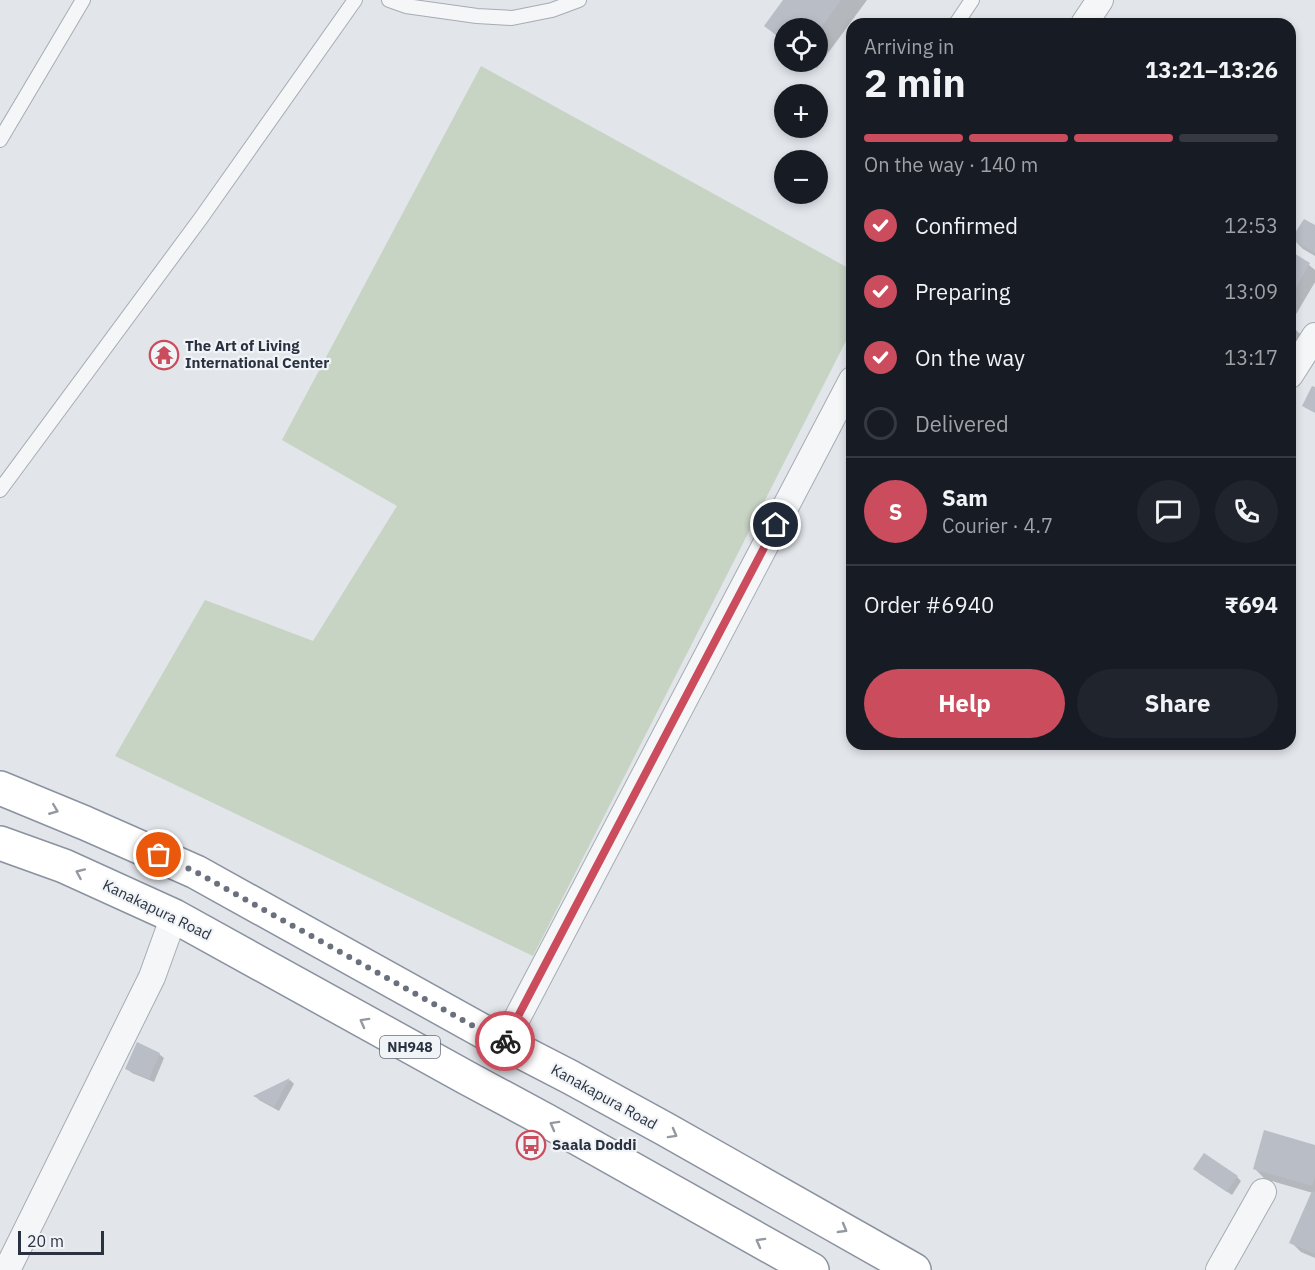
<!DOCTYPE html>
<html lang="en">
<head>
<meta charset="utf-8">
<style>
  :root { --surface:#171b24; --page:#20242c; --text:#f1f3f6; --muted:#9ea1a6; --line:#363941; --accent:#ca4c5d }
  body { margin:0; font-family:"IBM Plex Sans",sans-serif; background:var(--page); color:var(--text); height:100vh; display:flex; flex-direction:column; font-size:22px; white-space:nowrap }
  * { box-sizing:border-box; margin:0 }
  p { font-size:20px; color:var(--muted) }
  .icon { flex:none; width:33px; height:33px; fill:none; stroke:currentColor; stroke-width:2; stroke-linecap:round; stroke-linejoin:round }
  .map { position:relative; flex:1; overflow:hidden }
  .panel { position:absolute; left:846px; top:18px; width:450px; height:732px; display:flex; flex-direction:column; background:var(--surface); border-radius:18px; box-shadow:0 3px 9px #0003 }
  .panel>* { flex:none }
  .fabs { position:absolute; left:774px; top:18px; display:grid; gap:12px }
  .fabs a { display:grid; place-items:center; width:54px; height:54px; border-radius:50%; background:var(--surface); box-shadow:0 3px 9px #0003; font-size:30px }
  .scale { position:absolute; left:18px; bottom:15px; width:86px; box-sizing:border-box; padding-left:6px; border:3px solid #2a3241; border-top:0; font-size:16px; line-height:21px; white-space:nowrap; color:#2a3241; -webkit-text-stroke:4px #f1f4f7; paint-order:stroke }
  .pin { position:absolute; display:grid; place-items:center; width:51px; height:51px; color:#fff; margin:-26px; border:3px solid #fff; border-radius:50%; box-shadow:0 2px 6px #0007 }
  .courier { position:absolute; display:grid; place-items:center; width:60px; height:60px; margin:-30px; border:4px solid #ca4c5d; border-radius:50%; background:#fff; color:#222; box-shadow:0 2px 8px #0007 }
  .summary em { font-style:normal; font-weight:700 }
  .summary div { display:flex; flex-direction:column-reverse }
  .summary { display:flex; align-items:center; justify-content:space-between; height:102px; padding:0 18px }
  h1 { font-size:39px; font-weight:700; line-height:45px }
  .bar { display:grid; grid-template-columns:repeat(4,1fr); gap:9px 6px; align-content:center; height:72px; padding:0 18px }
  .bar i { height:8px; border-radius:4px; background:var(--line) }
  .bar .selected { background:var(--accent) }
  .bar p { grid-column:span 4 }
  .line { display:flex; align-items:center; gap:15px; padding:0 18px; border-top:2px solid var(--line) }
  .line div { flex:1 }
  .round { display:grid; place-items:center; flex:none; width:63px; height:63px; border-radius:32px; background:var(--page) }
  ol { padding:0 18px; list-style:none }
  li { display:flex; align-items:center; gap:18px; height:66px }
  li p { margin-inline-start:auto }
  li .icon { padding:6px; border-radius:50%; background:var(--accent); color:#fff; stroke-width:4 }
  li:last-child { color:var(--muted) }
  li i { width:33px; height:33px; border:3px solid var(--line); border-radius:50% }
  .action { display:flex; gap:12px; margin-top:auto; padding:12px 18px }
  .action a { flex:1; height:69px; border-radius:36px; background:var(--accent); color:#fff; font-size:24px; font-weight:700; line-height:69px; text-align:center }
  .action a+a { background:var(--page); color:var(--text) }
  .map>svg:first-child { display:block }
</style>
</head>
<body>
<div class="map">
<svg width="1315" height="1270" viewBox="0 0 1315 1270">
  <rect width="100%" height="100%" fill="#e2e5ea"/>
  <path fill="#c7d3c3" d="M 481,66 L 852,270 L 852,329 L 533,956 L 115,756 L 205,600 L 313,641 L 397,506 L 282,440 Z"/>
  <g fill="#0003">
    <path d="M 785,0 L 867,0 L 817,68 L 809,62 L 818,62 L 818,28 L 784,28 L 784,43 L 766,25 Z"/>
    <path d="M 1315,227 L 1315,256 L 1303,249 L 1293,239 Z"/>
    <path d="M 1293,254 L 1309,265 L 1315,270 L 1315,282 L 1295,316 L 1290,313 L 1290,259 Z"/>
    <path d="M 1290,324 L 1302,336 L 1290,364 Z"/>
    <path d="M 159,1054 L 164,1058 L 154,1082 L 132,1073 L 127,1069 Z"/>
    <path d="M 290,1080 L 294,1084 L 279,1111 L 259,1100 L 256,1096 Z"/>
    <path d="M 1315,1146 L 1315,1258 L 1301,1252 L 1291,1242 L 1313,1193 L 1265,1179 L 1255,1169 Z"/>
    <path d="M 1195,1169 L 1237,1177 L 1241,1181 L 1232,1195 L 1200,1174 Z"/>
  </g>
  <g fill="#b9bec6">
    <path d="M 783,0 L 841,0 L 818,32 L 818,28 L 784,28 L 784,41 L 764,26 Z"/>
    <path d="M 1304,219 L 1315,225 L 1315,253 L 1291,239 Z"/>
    <path d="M 1292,252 L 1310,263 L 1290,298 L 1290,256 Z"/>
    <path d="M 1312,386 L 1315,387 L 1315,413 L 1302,406 Z"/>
    <path d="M 137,1042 L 160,1053 L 149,1079 L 125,1069 Z"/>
    <path d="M 290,1078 L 274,1107 L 253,1096 Z"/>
    <path d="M 1264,1130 L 1315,1145 L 1315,1177 L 1312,1186 L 1253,1169 Z"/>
    <path d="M 1204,1153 L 1238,1176 L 1227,1192 L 1193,1169 Z"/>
    <path d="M 1312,1191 L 1315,1192 L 1315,1254 L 1289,1243 Z"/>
  </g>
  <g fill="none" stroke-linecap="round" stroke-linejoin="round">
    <g stroke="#a7acb4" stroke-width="16">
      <g id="service">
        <path d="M 389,0 L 406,6 L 477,16 L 512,18 L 552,10 L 579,0"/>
        <path d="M 956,24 L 972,0"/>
        <path d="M 0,140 L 83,0"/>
        <path d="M 0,490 L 201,218 L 355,0"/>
      </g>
    </g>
    <g stroke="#a7acb4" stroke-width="28">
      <g id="minor">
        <path d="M 1084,24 L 1100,0"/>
        <path d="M 1290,375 L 1315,336"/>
        <path d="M 504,1043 L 852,380"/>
        <path d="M 7,1270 L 152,977 L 174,916"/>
        <path d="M 1219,1270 L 1263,1192"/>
      </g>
    </g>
    <g stroke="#8a92a0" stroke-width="36">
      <g id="trunk">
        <path d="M 0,788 L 85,823 L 196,872 L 504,1043 L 570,1077 L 665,1129 L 914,1270"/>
        <path d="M 0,843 L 64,866 L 174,916 L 467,1078 L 547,1121 L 812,1270"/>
      </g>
    </g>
    <use href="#service" stroke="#f4f6f8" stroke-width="14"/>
    <use href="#minor" stroke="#f4f6f8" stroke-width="26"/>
    <use href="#trunk" stroke="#fff" stroke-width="33"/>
  </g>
  <defs><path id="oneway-chevron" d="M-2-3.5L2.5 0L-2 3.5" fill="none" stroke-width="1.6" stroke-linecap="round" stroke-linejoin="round" transform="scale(1.5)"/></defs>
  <g stroke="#9498a0">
    <use href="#oneway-chevron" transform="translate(54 810) rotate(22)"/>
    <use href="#oneway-chevron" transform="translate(80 873) rotate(-156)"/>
    <use href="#oneway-chevron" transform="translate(364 1022) rotate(-151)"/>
    <use href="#oneway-chevron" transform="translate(554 1125) rotate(-151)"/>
    <use href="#oneway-chevron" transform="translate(673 1134) rotate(29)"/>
    <use href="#oneway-chevron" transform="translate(843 1229) rotate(30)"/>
    <use href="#oneway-chevron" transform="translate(760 1242) rotate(-151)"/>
  </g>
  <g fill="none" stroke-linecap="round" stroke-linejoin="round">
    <path stroke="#6a717c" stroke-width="6" stroke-dasharray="0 10.8" d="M 159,855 L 196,872 L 504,1043 L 505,1041"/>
    <path stroke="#ca4c5d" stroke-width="8" d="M 505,1041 L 776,525"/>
  </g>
  <defs>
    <g id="temple-ring" transform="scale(1.5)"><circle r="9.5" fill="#f1f4f7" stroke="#ca4c5d" stroke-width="1.5"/><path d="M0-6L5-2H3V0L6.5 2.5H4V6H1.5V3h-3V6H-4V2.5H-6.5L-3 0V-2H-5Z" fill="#ca4c5d"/></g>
    <g id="bus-ring" transform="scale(1.5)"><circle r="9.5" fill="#f1f4f7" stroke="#ca4c5d" stroke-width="1.5"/><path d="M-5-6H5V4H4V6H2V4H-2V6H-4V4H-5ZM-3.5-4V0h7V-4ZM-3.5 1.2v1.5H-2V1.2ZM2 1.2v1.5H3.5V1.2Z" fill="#ca4c5d"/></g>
  </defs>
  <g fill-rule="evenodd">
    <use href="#temple-ring" x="164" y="355"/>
    <use href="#bus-ring" x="531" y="1145"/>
  </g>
  <g text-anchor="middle" stroke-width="4.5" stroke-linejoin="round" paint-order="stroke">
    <rect fill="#f1f4f7" stroke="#666c78" stroke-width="1.5" x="380" y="1036" width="60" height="22" rx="4.5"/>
    <g font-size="14" font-weight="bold" fill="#2a3241">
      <text x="410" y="1052">NH948</text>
    </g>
    <g font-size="15" font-weight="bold" fill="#2a3241" stroke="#f1f4f7" text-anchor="start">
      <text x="185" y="351">The Art of Living<tspan x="185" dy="17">International Center</tspan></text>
      <text x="552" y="1150">Saala Doddi</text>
    </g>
    <g font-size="15" fill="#2a3241" stroke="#f1f4f7">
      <text transform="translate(157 910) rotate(26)" y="5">Kanakapura Road</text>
      <text transform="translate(604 1097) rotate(29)" y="5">Kanakapura Road</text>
    </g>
  </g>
</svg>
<div class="fabs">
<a><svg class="icon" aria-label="locate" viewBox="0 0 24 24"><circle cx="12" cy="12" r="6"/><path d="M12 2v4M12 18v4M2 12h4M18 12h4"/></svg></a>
<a>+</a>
<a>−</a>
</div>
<div class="scale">20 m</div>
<div class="pin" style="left:159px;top:855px;background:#ea580c"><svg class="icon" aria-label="bag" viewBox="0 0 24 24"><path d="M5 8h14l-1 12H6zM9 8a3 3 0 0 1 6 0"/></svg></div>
<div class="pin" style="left:776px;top:525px;background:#1f2937"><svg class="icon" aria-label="home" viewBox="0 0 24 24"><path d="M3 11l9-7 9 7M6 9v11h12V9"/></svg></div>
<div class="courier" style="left:505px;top:1041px"><svg class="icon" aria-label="bike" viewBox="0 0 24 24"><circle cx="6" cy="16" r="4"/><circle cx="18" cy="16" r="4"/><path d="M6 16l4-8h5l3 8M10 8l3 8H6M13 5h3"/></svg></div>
<section class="panel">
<div class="summary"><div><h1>2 min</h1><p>Arriving in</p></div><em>13:21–13:26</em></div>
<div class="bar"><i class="selected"></i><i class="selected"></i><i class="selected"></i><i></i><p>On the way · 140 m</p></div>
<ol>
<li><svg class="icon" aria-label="check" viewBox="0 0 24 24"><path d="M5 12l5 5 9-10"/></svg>Confirmed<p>12:53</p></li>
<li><svg class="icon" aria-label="check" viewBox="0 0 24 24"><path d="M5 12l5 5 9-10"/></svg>Preparing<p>13:09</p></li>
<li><svg class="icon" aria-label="check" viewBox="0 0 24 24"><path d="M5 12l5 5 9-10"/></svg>On the way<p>13:17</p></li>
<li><i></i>Delivered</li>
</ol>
<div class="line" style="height:108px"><b class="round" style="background:var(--accent);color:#fff">S</b><div><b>Sam</b><p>Courier · 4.7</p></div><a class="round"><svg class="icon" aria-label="chat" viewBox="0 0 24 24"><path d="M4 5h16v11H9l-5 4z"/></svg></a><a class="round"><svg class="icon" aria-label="phone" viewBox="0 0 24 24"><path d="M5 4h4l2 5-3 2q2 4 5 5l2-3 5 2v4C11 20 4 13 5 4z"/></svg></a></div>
<div class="line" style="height:78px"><div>Order #6940</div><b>₹694</b></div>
<div class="action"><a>Help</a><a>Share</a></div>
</section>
</div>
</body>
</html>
